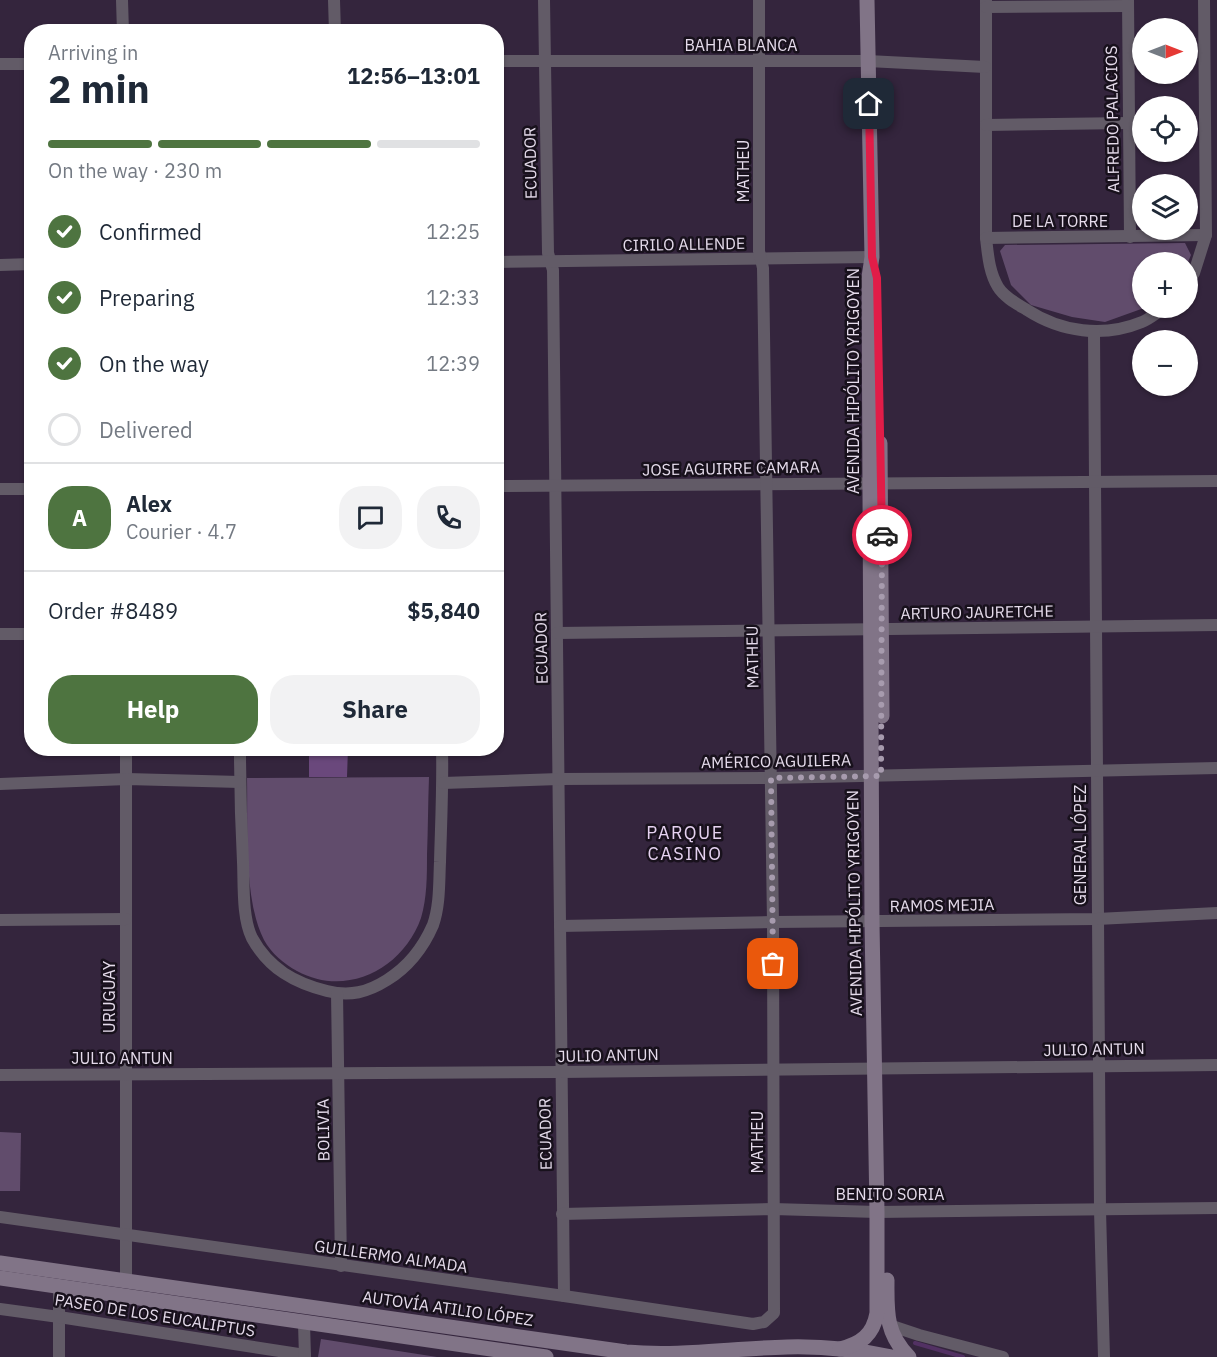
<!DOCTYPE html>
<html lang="en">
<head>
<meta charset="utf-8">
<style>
  :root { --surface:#fff; --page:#f2f2f3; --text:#1f2937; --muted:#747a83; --line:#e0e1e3; --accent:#4e7440 }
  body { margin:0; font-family:"IBM Plex Sans",sans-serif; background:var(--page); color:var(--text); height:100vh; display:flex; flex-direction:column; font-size:22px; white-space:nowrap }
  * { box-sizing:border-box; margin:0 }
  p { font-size:20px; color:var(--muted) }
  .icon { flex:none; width:33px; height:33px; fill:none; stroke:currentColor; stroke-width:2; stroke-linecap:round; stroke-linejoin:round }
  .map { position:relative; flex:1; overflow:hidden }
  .panel { position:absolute; left:24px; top:24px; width:480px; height:732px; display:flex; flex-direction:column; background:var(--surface); border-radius:24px; box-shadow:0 2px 4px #0004 }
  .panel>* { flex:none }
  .needle { width:39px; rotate:90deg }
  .controls { position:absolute; left:1132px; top:18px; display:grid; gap:12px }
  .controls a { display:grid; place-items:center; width:66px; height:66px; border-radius:50%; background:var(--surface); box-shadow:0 2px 4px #0004; font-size:30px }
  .pin { position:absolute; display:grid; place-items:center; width:51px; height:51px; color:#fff; margin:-26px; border-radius:12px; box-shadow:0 3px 9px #0006 }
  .courier { position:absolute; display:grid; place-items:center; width:60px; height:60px; margin:-30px; border:4px solid #e11d48; border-radius:50%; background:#fff; color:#222; box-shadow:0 2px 8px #0007 }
  .summary em { font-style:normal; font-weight:800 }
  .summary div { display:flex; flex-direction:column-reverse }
  .summary { display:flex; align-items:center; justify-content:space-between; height:102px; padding:0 24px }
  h1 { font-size:39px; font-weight:800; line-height:45px }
  .bar { display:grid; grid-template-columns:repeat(4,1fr); gap:9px 6px; align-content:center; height:72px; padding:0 24px }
  .bar i { height:8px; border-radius:4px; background:var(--line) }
  .bar .active { background:var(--accent) }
  .bar p { grid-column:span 4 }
  .line { display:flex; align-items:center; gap:15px; padding:0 24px; border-top:2px solid var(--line) }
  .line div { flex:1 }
  .round { display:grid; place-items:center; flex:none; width:63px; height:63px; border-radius:24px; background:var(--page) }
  ol { padding:0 24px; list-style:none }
  li { display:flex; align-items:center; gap:18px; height:66px }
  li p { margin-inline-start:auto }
  li .icon { padding:6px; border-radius:50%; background:var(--accent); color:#fff; stroke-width:4 }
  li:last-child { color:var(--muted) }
  li i { width:33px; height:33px; border:3px solid var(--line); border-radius:50% }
  .primary-button { display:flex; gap:12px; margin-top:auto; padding:12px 24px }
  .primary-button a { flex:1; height:69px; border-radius:24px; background:var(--accent); color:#fff; font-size:24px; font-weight:800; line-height:69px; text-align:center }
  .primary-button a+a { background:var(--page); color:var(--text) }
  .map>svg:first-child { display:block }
</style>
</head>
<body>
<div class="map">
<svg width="1217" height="1357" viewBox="0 0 1217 1357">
  <rect width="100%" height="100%" fill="#34253d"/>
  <g fill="#614c6c">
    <path d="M 1185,243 L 1191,255 L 1188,262 L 1143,262 L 1144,308 L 1105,322 L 1072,317 L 1031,305 L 1011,285 L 1000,251 L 1005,245 Z"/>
    <path d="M 429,777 C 428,803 428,829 427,855 C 427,876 427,898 421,918 C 403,969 346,998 297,971 C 284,964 271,953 264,940 C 243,899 248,825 247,778 Z"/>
    <path d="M 0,1132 L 21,1133 L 20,1191 L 0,1191 Z"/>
    <path d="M 321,1339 L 437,1357 L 318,1357 Z"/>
  </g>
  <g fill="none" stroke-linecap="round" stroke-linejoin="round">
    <path stroke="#523163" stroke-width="4" d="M 915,1343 L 963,1357"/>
  </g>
  <path fill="#6a487c" d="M 320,748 L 348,748 L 347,777 L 309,777 L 309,751 L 320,751 Z"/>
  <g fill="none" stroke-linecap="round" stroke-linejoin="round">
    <g stroke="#625b67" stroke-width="12">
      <path d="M 122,0 L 123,32"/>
      <path d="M 334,0 L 335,32"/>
      <path d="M 544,0 L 548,253 L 553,270 L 564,1296"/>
      <path d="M 986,0 L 986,238 C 988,255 989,272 998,287 C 1004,297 1017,304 1027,310 C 1061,332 1103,338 1142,322 C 1150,319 1157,312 1165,308"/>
      <path d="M 1128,0 L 1130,237"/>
      <path d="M 986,7 L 1128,6"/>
      <path d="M 496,61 L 868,61 L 985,67"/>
      <path d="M 0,64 L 32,64"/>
      <path d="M 986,125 L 1129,123"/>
      <path d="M 986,238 L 1206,235"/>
      <path d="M 496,262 L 872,257"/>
      <path d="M 0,265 L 32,264"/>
      <path d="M 1188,282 L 1194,273 L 1206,235 L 1204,0"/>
      <path d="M 1094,333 L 1100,1210 L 1104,1357"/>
      <path d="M 496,486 L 1217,481"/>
      <path d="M 0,489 L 32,489"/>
      <path d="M 557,633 L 1217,625"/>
      <path d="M 0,634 L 32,634"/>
      <path d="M 126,748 L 126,1282"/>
      <path d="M 240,748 C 240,786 241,824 243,862 C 244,884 242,918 252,938 C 269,969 295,983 327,991 C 350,997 368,992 387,980 C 408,967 423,948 433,925 C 440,905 439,882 440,862 C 441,824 443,786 442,748"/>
      <path d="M 443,783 L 559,779 L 771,778 L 1217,768"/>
      <path d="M 0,784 L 127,779 L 240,782"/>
      <path d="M 0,920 L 126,919"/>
      <path d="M 560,926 L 773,922 L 1097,919 L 1217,913"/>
      <path d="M 337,993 L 341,1266"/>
      <path d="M 0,1075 L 561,1072 L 1217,1065"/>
      <path d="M 562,1214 L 773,1209 L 877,1212 L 1217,1208"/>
      <path d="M 0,1217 L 564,1296 L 753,1324 L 764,1322 L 774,1313 L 773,922 L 763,268 L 759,251 L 759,0"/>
      <path d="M 59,1287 L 59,1357"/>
      <path d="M 0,1309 L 59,1317 L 305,1355"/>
      <path d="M 304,1323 L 305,1357"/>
      <path d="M 889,1325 L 919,1335 L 1003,1357"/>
    </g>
    <g stroke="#817487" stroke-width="15">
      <path d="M 880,443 L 882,716"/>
      <path d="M 0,1263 L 626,1352 C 681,1357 733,1348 787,1347 C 822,1346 858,1350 892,1357"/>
      <path d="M 0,1278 L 546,1357"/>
      <path d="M 887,1280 C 887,1311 885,1333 909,1357"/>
      <path d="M 840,1349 C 861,1344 873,1335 877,1313 L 877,1212 L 872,923 L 869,277 L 872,257 L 867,0"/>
    </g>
  </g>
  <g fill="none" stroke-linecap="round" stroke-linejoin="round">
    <path stroke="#a79bae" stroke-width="6" stroke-dasharray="0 10.8" d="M 773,964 L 771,778 L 881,776 L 882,535"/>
    <path stroke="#e11d48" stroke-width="8" d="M 869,104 L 872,257 L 877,278 L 882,535"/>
  </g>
  <g text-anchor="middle" stroke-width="5" stroke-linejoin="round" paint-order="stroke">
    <g font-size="16" fill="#e5dbeb" stroke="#18111c">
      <text x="741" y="51">BAHIA BLANCA</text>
      <text transform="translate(1112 119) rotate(-91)" y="6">ALFREDO PALACIOS</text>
      <text transform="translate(530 163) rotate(-91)" y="6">ECUADOR</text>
      <text transform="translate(743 171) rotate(-90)" y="6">MATHEU</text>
      <text x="1060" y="227">DE LA TORRE</text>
      <text transform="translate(684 244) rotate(-1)" y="6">CIRILO ALLENDE</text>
      <text transform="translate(853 381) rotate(-90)" y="6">AVENIDA HIPÓLITO YRIGOYEN</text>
      <text transform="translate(731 468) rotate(-1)" y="6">JOSE AGUIRRE CAMARA</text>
      <text transform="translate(977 612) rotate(-1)" y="6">ARTURO JAURETCHE</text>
      <text transform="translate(541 648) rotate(-91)" y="6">ECUADOR</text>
      <text transform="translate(752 657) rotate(-91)" y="6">MATHEU</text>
      <text transform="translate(776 761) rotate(-1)" y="6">AMÉRICO AGUILERA</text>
      <text transform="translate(1080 845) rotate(-90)" y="6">GENERAL LÓPEZ</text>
      <text transform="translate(854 903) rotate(-91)" y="6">AVENIDA HIPÓLITO YRIGOYEN</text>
      <text transform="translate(942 905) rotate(-1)" y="6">RAMOS MEJIA</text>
      <text transform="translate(109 997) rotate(-90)" y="6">URUGUAY</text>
      <text transform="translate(1094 1049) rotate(-1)" y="6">JULIO ANTUN</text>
      <text transform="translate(608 1055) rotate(-1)" y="6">JULIO ANTUN</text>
      <text x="122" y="1064">JULIO ANTUN</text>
      <text transform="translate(323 1130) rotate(-91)" y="6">BOLIVIA</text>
      <text transform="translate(545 1134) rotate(-91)" y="6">ECUADOR</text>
      <text transform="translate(757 1142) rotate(-90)" y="6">MATHEU</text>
      <text x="890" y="1200">BENITO SORIA</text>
      <text transform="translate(391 1256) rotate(8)" y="6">GUILLERMO ALMADA</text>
      <text transform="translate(448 1308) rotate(8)" y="6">AUTOVÍA ATILIO LÓPEZ</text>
      <text transform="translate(155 1315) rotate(9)" y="6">PASEO DE LOS EUCALIPTUS</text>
    </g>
    <g font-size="18" letter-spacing="1.5" fill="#e6d2f1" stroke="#18111c">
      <text x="685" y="839">PARQUE<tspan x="685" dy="21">CASINO</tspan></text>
    </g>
  </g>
</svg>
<div class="controls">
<a><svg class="needle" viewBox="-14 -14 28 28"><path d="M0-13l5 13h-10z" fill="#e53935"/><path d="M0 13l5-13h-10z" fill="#747a83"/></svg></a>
<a><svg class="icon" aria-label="locate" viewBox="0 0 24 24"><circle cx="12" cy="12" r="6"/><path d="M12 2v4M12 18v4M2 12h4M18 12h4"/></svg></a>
<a><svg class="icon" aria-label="layers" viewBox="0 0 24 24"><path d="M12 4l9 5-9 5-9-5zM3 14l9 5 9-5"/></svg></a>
<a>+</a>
<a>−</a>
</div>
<div class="pin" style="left:773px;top:964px;background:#ea580c"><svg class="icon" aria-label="bag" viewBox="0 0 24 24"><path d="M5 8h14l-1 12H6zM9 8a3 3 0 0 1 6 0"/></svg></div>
<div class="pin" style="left:869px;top:104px;background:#1f2937"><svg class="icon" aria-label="home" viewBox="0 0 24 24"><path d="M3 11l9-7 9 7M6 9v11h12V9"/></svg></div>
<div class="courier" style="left:882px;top:535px"><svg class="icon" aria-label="car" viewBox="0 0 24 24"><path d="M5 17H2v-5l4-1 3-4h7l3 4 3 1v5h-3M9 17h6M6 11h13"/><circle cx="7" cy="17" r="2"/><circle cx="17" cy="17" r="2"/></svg></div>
<section class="panel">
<div class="summary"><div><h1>2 min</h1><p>Arriving in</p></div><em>12:56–13:01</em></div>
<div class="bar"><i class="active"></i><i class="active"></i><i class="active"></i><i></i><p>On the way · 230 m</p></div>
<ol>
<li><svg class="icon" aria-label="check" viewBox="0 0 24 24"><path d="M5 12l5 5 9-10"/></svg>Confirmed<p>12:25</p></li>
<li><svg class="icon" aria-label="check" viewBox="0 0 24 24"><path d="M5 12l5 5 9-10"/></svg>Preparing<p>12:33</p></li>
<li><svg class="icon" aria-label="check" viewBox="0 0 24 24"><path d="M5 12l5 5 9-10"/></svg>On the way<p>12:39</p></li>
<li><i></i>Delivered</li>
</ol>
<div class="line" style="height:108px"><b class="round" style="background:var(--accent);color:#fff">A</b><div><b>Alex</b><p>Courier · 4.7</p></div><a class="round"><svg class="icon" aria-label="chat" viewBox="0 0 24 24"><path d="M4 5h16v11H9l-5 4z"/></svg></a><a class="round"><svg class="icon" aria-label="phone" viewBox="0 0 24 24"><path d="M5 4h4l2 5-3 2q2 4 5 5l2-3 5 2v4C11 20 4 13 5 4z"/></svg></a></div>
<div class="line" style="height:78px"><div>Order #8489</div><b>$5,840</b></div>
<div class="primary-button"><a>Help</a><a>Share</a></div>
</section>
</div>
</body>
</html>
